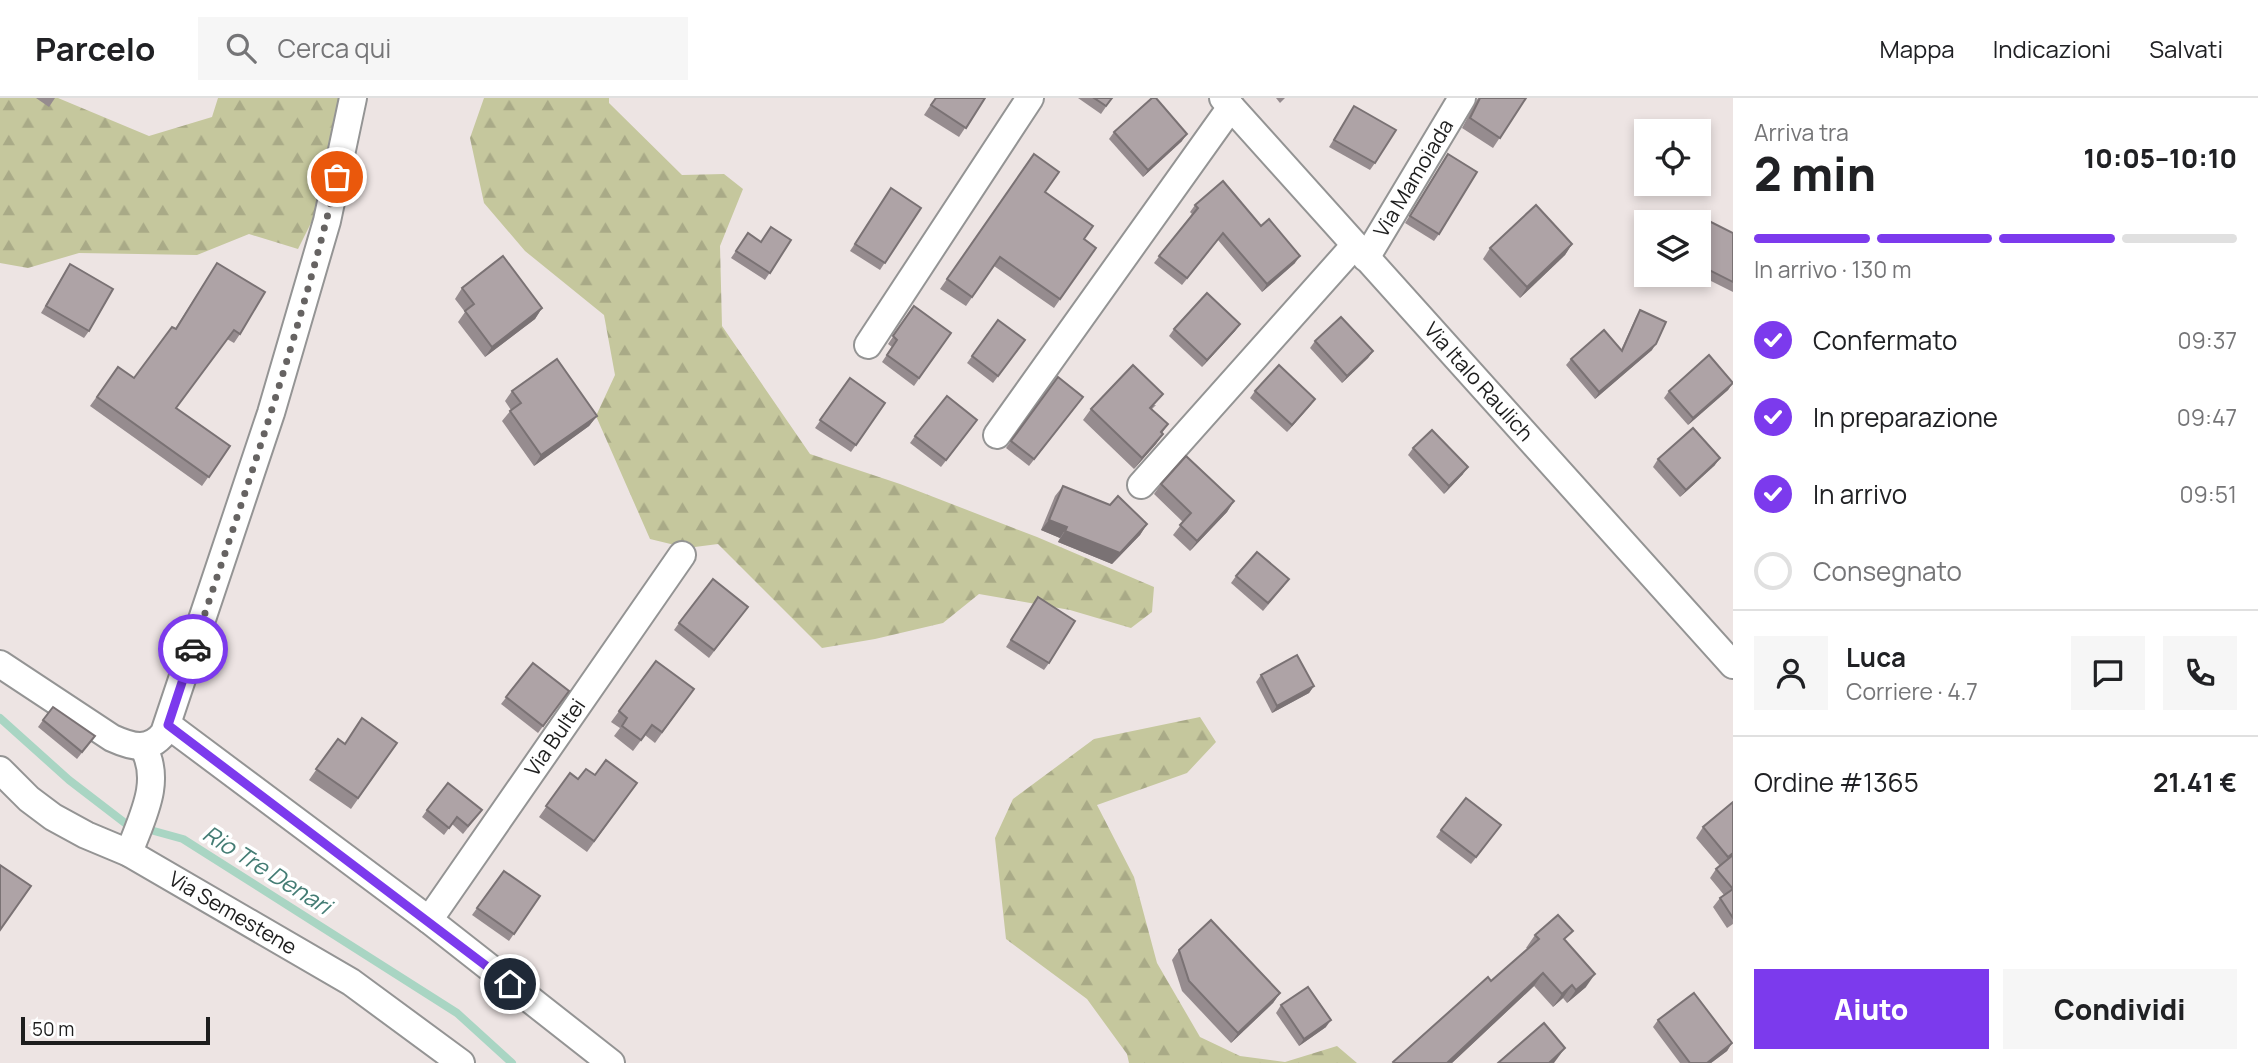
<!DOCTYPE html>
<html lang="it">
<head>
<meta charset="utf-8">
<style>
  :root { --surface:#fff; --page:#f6f6f6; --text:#202124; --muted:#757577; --line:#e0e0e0; --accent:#7c3aed }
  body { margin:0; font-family:Manrope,sans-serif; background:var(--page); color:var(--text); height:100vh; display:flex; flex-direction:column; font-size:26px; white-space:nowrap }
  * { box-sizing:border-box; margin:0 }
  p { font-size:23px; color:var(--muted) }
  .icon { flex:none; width:38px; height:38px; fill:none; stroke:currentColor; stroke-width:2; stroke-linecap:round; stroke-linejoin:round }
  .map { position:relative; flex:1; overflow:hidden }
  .side { display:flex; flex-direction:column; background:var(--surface); width:525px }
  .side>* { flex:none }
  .controls { position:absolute; left:1634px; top:21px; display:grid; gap:14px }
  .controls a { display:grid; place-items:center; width:77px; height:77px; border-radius:0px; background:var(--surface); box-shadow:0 4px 10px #0003; font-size:35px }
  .scale { position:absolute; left:21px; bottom:18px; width:189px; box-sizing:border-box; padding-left:7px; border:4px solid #1d1d1d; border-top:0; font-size:19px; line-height:24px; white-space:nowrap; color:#1d1d1d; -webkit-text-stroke:5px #fff; paint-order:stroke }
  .pin { position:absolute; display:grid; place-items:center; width:60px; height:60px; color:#fff; margin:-30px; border:4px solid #fff; border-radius:50%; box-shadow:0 2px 7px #0007 }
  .courier { position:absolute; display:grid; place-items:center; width:70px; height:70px; margin:-35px; border:5px solid #7c3aed; border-radius:50%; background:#fff; color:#222; box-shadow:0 2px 9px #0007 }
  .head em { font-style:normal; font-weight:800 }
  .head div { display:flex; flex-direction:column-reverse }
  .head { display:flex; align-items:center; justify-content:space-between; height:119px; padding:0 21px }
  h1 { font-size:46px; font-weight:800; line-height:52px }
  .bar { display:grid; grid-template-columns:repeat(4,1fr); gap:10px 7px; align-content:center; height:84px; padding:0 21px }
  .bar i { height:9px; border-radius:5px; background:var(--line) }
  .bar .on { background:var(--accent) }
  .bar p { grid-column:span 4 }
  .line { display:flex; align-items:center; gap:18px; padding:0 21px; border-top:2px solid var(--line) }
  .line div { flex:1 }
  .round { display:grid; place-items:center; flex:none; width:74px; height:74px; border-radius:0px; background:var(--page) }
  ol { padding:0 21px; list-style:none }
  li { display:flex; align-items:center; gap:21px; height:77px }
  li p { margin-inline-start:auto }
  li .icon { padding:7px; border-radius:50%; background:var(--accent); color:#fff; stroke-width:4 }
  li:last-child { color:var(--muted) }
  li i { width:38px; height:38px; border:4px solid var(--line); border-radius:50% }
  .button { display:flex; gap:14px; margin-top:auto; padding:14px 21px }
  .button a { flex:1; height:80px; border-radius:0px; background:var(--accent); color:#fff; font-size:28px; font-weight:800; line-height:80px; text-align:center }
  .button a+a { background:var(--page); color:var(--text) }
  header { display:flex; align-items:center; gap:42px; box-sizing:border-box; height:98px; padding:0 35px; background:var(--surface); border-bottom:2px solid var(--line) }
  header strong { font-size:33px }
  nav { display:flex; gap:38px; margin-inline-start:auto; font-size:24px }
  .search { width:490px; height:63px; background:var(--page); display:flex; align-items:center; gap:18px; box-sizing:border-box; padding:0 24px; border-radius:0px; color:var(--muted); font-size:26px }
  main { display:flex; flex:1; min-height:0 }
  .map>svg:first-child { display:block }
</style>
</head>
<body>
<header>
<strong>Parcelo</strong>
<div class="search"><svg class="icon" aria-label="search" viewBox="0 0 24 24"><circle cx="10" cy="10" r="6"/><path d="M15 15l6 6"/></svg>Cerca qui</div>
<nav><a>Mappa</a><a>Indicazioni</a><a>Salvati</a></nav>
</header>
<main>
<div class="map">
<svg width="1733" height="965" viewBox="0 0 1733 965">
  <defs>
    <pattern id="forest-firs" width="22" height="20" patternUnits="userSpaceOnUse" patternTransform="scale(1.75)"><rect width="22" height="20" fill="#c5c79d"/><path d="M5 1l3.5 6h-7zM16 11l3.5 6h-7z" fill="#a9aa87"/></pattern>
  </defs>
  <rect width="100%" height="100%" fill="#ede4e3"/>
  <g fill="url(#forest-firs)">
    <path d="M 0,0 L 58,0 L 149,38 L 212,19 L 218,0 L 339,0 L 319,109 L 298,151 L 249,136 L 197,157 L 79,155 L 28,170 L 0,165 Z"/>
    <path d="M 484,0 L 609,0 L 609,5 L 682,77 L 724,76 L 743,91 L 720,148 L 722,228 L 810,356 L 900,386 L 1037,439 L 1154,489 L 1152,514 L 1131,530 L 1070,512 L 979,496 L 943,525 L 875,541 L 822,550 L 718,446 L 687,450 L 650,441 L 596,318 L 615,277 L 604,217 L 525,153 L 484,105 L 470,40 Z"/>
    <path d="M 1200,619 L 1216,644 L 1187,675 L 1097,707 L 1134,779 L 1157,865 L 1200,939 L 1240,958 L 1285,964 L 1337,948 L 1357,965 L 1129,965 L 1127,956 L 1087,901 L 1006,841 L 995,740 L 1013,701 L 1094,641 Z"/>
  </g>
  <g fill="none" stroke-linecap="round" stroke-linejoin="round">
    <path stroke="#a9d5c3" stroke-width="8" d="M 0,620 L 69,682 L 125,725 L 183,741 L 457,915 L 512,965"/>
    <g stroke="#949494" stroke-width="30">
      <g id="street">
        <path id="s1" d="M 1223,0 L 1733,567"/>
        <path id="s2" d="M 1366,160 L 1462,0"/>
        <path d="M 868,247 L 1030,0"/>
        <path d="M 997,337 L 1231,9"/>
        <path d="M 1141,387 L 1355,147"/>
        <path d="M 0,566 L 112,640 C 132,649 149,654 164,635 L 271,315 L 327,123 L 353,0"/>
        <path d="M 168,627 L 429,822 L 611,965"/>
        <path id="s3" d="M 0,672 L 29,701 L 53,719 L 86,737 L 129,755 L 351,884 L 461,965"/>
        <path d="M 129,755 C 141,721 163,684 143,649"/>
        <path id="s4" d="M 429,822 L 682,457"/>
      </g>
    </g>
    <use href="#street" stroke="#fff" stroke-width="26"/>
  </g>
  <g fill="#968c8f">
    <path d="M 36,0 L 55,0 L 49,9 Z"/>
    <path d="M 935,0 L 985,0 L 959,39 L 924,17 Z"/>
    <path d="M 1078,0 L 1112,0 L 1101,16 Z"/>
    <path d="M 1276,0 L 1285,0 L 1280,5 Z"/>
    <path d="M 1478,0 L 1526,0 L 1493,50 L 1462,30 Z"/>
    <path d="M 1354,8 L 1375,65 L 1370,72 L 1329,49 Z"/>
    <path d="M 1114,34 L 1182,43 L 1143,79 L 1109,41 Z"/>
    <path d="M 1034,56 L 1045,94 L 1084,141 L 1096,150 L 1054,210 L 994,168 L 966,208 L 940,191 Z"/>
    <path d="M 1448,56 L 1439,136 L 1434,143 L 1405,125 Z"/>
    <path d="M 891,90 L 921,110 L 880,172 L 850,153 Z"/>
    <path d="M 1195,107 L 1261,128 L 1295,165 L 1262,194 L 1218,142 L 1182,187 L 1154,165 L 1192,116 L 1190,114 Z"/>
    <path d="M 1697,117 L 1733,135 L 1733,194 L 1699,177 L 1699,124 L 1692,124 Z"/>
    <path d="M 748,135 L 761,144 L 791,142 L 765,182 L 731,160 Z"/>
    <path d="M 1572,146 L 1565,157 L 1520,200 L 1483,161 L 1490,150 Z"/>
    <path d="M 217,165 L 240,236 L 234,245 L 227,241 L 176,310 L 230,348 L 202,388 L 90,308 L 118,269 L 134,280 L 175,231 Z"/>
    <path d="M 70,166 L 89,233 L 84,240 L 41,215 Z"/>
    <path d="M 462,190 L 542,210 L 535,221 L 485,259 L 458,224 L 465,214 L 455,201 Z"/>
    <path d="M 914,208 L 951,235 L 914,288 L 882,264 L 892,249 L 888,246 Z"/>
    <path d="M 1640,212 L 1652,252 L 1595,301 L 1566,267 L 1571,261 L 1621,252 L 1636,219 Z"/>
    <path d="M 998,222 L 1025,242 L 993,285 L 967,265 Z"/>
    <path d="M 1240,226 L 1235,233 L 1202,269 L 1169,238 L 1174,231 Z"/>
    <path d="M 1315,243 L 1373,253 L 1368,260 L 1342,285 L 1310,250 Z"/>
    <path d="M 1058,279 L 1083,299 L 1029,368 L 1006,350 Z"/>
    <path d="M 850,280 L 885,305 L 851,354 L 815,330 Z"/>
    <path d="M 1733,285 L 1728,292 L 1688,327 L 1664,300 L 1669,293 Z"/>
    <path d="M 512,293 L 597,318 L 589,328 L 534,368 L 502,323 L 511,312 L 505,303 Z"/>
    <path d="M 1255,293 L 1315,301 L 1287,334 L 1250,300 Z"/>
    <path d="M 1156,307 L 1152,311 L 1168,326 L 1162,335 L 1163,336 L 1156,346 L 1134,371 L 1083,322 L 1091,311 Z"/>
    <path d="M 972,329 L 941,369 L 910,345 L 915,338 Z"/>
    <path d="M 1413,350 L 1463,376 L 1444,396 L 1408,357 Z"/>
    <path d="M 1658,361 L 1715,367 L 1680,399 L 1653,369 Z"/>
    <path d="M 1161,386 L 1234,403 L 1227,414 L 1190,453 L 1173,437 L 1183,424 L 1154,396 Z"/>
    <path d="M 1063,388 L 1147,426 L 1140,437 L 1112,466 L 1058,444 L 1060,440 L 1041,432 L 1055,398 Z"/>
    <path d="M 1236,478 L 1284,488 L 1263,513 L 1231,485 Z"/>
    <path d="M 1038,499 L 1049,565 L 1044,572 L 1006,549 Z"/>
    <path d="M 748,509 L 709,560 L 674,532 L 679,525 Z"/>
    <path d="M 656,563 L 694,591 L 655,645 L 645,637 L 633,653 L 614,638 L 620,630 L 611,624 Z"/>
    <path d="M 533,565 L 569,593 L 538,635 L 501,606 Z"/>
    <path d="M 1261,577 L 1314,588 L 1309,595 L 1272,615 L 1256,584 Z"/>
    <path d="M 43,622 L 95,638 L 77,661 L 38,629 Z"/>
    <path d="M 338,641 L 345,646 L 397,645 L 351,711 L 309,682 Z"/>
    <path d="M 570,675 L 578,681 L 595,677 L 637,685 L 587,754 L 539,719 Z"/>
    <path d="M 1733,704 L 1733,826 L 1727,830 L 1713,809 L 1720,800 L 1724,797 L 1710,780 L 1716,771 L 1720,768 L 1696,740 L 1703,729 Z"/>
    <path d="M 427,712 L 482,712 L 463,736 L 452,726 L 444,737 L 422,719 Z"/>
    <path d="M 1501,727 L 1471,766 L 1436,739 L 1441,732 Z"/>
    <path d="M 504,773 L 540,798 L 509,843 L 472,817 Z"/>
    <path d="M 1535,837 L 1566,843 L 1586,889 L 1567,905 L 1563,900 L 1553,909 L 1534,888 L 1452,965 L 1392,965 L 1491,883 L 1528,851 L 1526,850 Z"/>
    <path d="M 1179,852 L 1280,895 L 1273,905 L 1231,945 L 1182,893 L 1172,862 Z"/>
    <path d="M 1281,907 L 1326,929 L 1299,948 L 1276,915 Z"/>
    <path d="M 1658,922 L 1732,945 L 1727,953 L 1711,965 L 1680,965 L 1653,929 Z"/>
  </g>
  <g fill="#7a7274">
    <path d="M 1187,36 L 1182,43 L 1143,79 L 1148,72 Z"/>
    <path d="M 1572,146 L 1565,157 L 1520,200 L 1527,189 Z"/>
    <path d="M 1300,158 L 1295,165 L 1262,194 L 1267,186 Z"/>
    <path d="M 542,210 L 535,221 L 485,259 L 492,249 Z"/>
    <path d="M 1240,226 L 1235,233 L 1202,269 L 1207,262 Z"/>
    <path d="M 1656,246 L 1652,252 L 1595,301 L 1599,294 Z"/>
    <path d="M 1373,253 L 1368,260 L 1342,285 L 1347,278 Z"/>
    <path d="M 1733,285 L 1728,292 L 1688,327 L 1693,320 Z"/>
    <path d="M 1315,301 L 1310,308 L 1287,334 L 1292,327 Z"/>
    <path d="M 597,318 L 589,328 L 534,368 L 541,357 Z"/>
    <path d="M 1163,336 L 1156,346 L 1134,371 L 1142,360 Z"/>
    <path d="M 1720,360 L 1715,367 L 1680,399 L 1686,392 Z"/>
    <path d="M 1468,369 L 1463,376 L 1444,396 L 1449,388 Z"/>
    <path d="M 1234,403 L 1227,414 L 1190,453 L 1197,443 Z"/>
    <path d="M 1049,422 L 1067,429 L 1060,440 L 1041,432 Z"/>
    <path d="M 1147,426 L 1140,437 L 1112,466 L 1058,444 L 1065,433 Z"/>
    <path d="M 1314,588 L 1309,595 L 1272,615 L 1277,608 Z"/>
    <path d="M 1543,875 L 1534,888 L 1452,965 L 1447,965 Z"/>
    <path d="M 1595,876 L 1586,889 L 1567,905 L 1576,892 Z"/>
    <path d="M 1572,887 L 1563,900 L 1553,909 L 1562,896 Z"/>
    <path d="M 1280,895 L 1273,905 L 1231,945 L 1238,935 Z"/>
    <path d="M 1331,922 L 1326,929 L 1299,948 L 1304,941 Z"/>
    <path d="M 1732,945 L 1727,953 L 1711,965 L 1707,965 Z"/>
    <path d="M 1565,950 L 1554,965 L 1549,965 Z"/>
  </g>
  <g fill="#aea3a6" stroke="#7a7274" stroke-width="2">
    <path d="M 936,0 L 985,0 L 966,30 L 931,7 Z"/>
    <path d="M 1094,0 L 1112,0 L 1106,8 Z"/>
    <path d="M 1152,0 L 1156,0 L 1187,36 L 1148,72 L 1114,34 Z"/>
    <path d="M 1480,0 L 1526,0 L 1500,40 L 1470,20 Z"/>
    <path d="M 1354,8 L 1396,32 L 1375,65 L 1334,42 Z"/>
    <path d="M 1034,56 L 1059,74 L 1045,94 L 1093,128 L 1084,141 L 1096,150 L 1060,201 L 1000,159 L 972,199 L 947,181 Z"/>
    <path d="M 1448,56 L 1477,74 L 1439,136 L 1410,118 Z"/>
    <path d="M 1223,83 L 1261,128 L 1269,121 L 1300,158 L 1267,186 L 1223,135 L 1187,180 L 1159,158 L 1198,110 L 1195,107 Z"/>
    <path d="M 891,90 L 921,110 L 885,165 L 855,146 Z"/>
    <path d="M 1536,107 L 1572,146 L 1527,189 L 1490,150 Z"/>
    <path d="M 1697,117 L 1733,135 L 1733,184 L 1699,167 L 1699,124 L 1694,124 Z"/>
    <path d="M 771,129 L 791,142 L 770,175 L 736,153 L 748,135 L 761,144 Z"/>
    <path d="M 503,158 L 542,210 L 492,249 L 465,213 L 474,206 L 462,190 Z"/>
    <path d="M 217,165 L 265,194 L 240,236 L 234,232 L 176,310 L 230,348 L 209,379 L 97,299 L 118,269 L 134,280 L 172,229 L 176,231 Z"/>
    <path d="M 70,166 L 113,191 L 89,233 L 46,208 Z"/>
    <path d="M 1207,195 L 1240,226 L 1207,262 L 1174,231 Z"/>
    <path d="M 914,208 L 951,235 L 919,280 L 887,257 L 897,242 L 893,238 Z"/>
    <path d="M 1640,212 L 1666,224 L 1656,246 L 1599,294 L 1571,261 L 1604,232 L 1622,253 Z"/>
    <path d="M 1341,219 L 1373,253 L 1347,278 L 1315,243 Z"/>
    <path d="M 998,222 L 1025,242 L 998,278 L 972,258 Z"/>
    <path d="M 1709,257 L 1733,285 L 1693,320 L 1669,293 Z"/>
    <path d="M 557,261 L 597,318 L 541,357 L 510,313 L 521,305 L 512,293 Z"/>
    <path d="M 1133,267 L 1163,296 L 1150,310 L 1168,326 L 1161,334 L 1163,336 L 1142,360 L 1091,311 Z"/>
    <path d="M 1279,267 L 1315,301 L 1292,327 L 1255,293 Z"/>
    <path d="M 1058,279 L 1083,299 L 1034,361 L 1011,343 Z"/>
    <path d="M 850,280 L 885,305 L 856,347 L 820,322 Z"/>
    <path d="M 947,298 L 977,322 L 946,362 L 915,338 Z"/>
    <path d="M 1693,330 L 1720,360 L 1686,392 L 1658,361 Z"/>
    <path d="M 1432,332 L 1468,369 L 1449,388 L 1413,350 Z"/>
    <path d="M 1186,358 L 1234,403 L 1197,443 L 1180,427 L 1191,415 L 1161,386 Z"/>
    <path d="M 1063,388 L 1110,407 L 1118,398 L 1147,426 L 1120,455 L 1065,433 L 1067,429 L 1049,422 Z"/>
    <path d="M 1257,454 L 1289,481 L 1268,505 L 1236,478 Z"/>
    <path d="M 713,481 L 748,509 L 714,552 L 679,525 Z"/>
    <path d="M 1038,499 L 1075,523 L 1049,565 L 1011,542 Z"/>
    <path d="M 1297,557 L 1314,588 L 1277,608 L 1261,577 Z"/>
    <path d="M 656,563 L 694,591 L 662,634 L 652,627 L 641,642 L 622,628 L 627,620 L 619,613 Z"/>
    <path d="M 533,565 L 569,593 L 543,628 L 506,599 Z"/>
    <path d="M 53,609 L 95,638 L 82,654 L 43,622 Z"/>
    <path d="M 362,620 L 397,645 L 358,700 L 316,671 L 338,641 L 345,646 Z"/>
    <path d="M 606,662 L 637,685 L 594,743 L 546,708 L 570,675 L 578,681 L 586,671 L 595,677 Z"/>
    <path d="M 448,685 L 482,712 L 468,728 L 457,719 L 449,730 L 427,712 Z"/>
    <path d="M 1466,700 L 1501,727 L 1476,759 L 1441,732 Z"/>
    <path d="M 1733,704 L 1733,755 L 1728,759 L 1703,729 Z"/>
    <path d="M 1733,757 L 1733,820 L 1720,800 L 1733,791 L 1716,771 Z"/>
    <path d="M 0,767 L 31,788 L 0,832 Z"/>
    <path d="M 504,773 L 540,798 L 514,836 L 477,810 Z"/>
    <path d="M 1558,817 L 1573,833 L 1564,841 L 1595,876 L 1576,892 L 1572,887 L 1562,896 L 1543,875 L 1447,965 L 1394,965 L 1393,964 L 1488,879 L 1491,883 L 1539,841 L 1535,837 Z"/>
    <path d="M 1211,822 L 1280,895 L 1238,935 L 1189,883 L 1179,852 Z"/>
    <path d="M 1308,889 L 1331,922 L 1304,941 L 1281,907 Z"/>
    <path d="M 1694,895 L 1732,945 L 1707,965 L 1690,965 L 1658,922 Z"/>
    <path d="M 1544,925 L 1565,950 L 1549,965 L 1498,965 Z"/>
  </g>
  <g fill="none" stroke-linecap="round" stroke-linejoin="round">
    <path stroke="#666362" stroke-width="7" stroke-dasharray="0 12.6" d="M 193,551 C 245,395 299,239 337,79"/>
    <path stroke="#7c3aed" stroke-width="9" d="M 193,551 L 168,627 L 510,886"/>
  </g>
  <g text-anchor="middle" stroke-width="7" stroke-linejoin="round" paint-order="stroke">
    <g font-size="21" fill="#1d1d1d" stroke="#fff">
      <text dy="7" stroke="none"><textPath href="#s2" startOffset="93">Via Mamoiada</textPath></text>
      <text dy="7" stroke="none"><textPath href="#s1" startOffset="382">Via Italo Raulich</textPath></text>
      <text dy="7" stroke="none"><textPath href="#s4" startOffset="222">Via Bultei</textPath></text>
      <text dy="7" stroke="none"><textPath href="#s3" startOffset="275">Via Semestene</textPath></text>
    </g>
    <g font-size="23" font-style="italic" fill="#447c74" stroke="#fff">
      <text transform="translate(267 772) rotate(32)" y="8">Rio Tre Denari</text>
    </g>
  </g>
</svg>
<div class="controls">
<a><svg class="icon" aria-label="locate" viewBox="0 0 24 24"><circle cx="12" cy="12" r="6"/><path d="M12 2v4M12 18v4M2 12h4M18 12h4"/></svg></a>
<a><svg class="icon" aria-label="layers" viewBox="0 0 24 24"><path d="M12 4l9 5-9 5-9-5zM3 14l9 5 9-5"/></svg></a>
</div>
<div class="scale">50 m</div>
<div class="pin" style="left:337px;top:79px;background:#ea580c"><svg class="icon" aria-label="bag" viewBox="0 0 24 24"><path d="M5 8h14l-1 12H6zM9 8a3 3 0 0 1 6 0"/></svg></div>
<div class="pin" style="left:510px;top:886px;background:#1f2937"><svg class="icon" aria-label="home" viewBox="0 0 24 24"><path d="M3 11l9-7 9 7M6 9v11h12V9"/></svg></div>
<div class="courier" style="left:193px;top:551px"><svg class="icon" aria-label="car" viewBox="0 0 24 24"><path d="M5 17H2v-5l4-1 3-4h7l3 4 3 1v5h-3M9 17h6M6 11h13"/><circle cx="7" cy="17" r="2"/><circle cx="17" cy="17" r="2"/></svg></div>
</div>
<section class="side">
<div class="head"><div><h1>2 min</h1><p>Arriva tra</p></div><em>10:05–10:10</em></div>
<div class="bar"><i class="on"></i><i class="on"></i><i class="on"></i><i></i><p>In arrivo · 130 m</p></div>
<ol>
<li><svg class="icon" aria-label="check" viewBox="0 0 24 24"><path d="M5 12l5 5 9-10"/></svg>Confermato<p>09:37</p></li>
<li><svg class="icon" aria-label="check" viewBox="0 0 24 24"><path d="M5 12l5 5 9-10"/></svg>In preparazione<p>09:47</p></li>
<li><svg class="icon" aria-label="check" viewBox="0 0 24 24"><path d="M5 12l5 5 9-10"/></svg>In arrivo<p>09:51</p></li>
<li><i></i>Consegnato</li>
</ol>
<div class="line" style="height:126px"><a class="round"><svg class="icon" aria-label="person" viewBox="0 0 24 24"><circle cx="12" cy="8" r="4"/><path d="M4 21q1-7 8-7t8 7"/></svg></a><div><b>Luca</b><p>Corriere · 4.7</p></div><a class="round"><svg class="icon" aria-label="chat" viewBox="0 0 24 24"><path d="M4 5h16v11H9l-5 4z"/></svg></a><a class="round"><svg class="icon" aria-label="phone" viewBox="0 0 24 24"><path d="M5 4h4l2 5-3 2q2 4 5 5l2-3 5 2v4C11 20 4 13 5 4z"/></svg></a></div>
<div class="line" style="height:91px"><div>Ordine #1365</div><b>21.41 €</b></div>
<div class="button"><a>Aiuto</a><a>Condividi</a></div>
</section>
</main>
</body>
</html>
